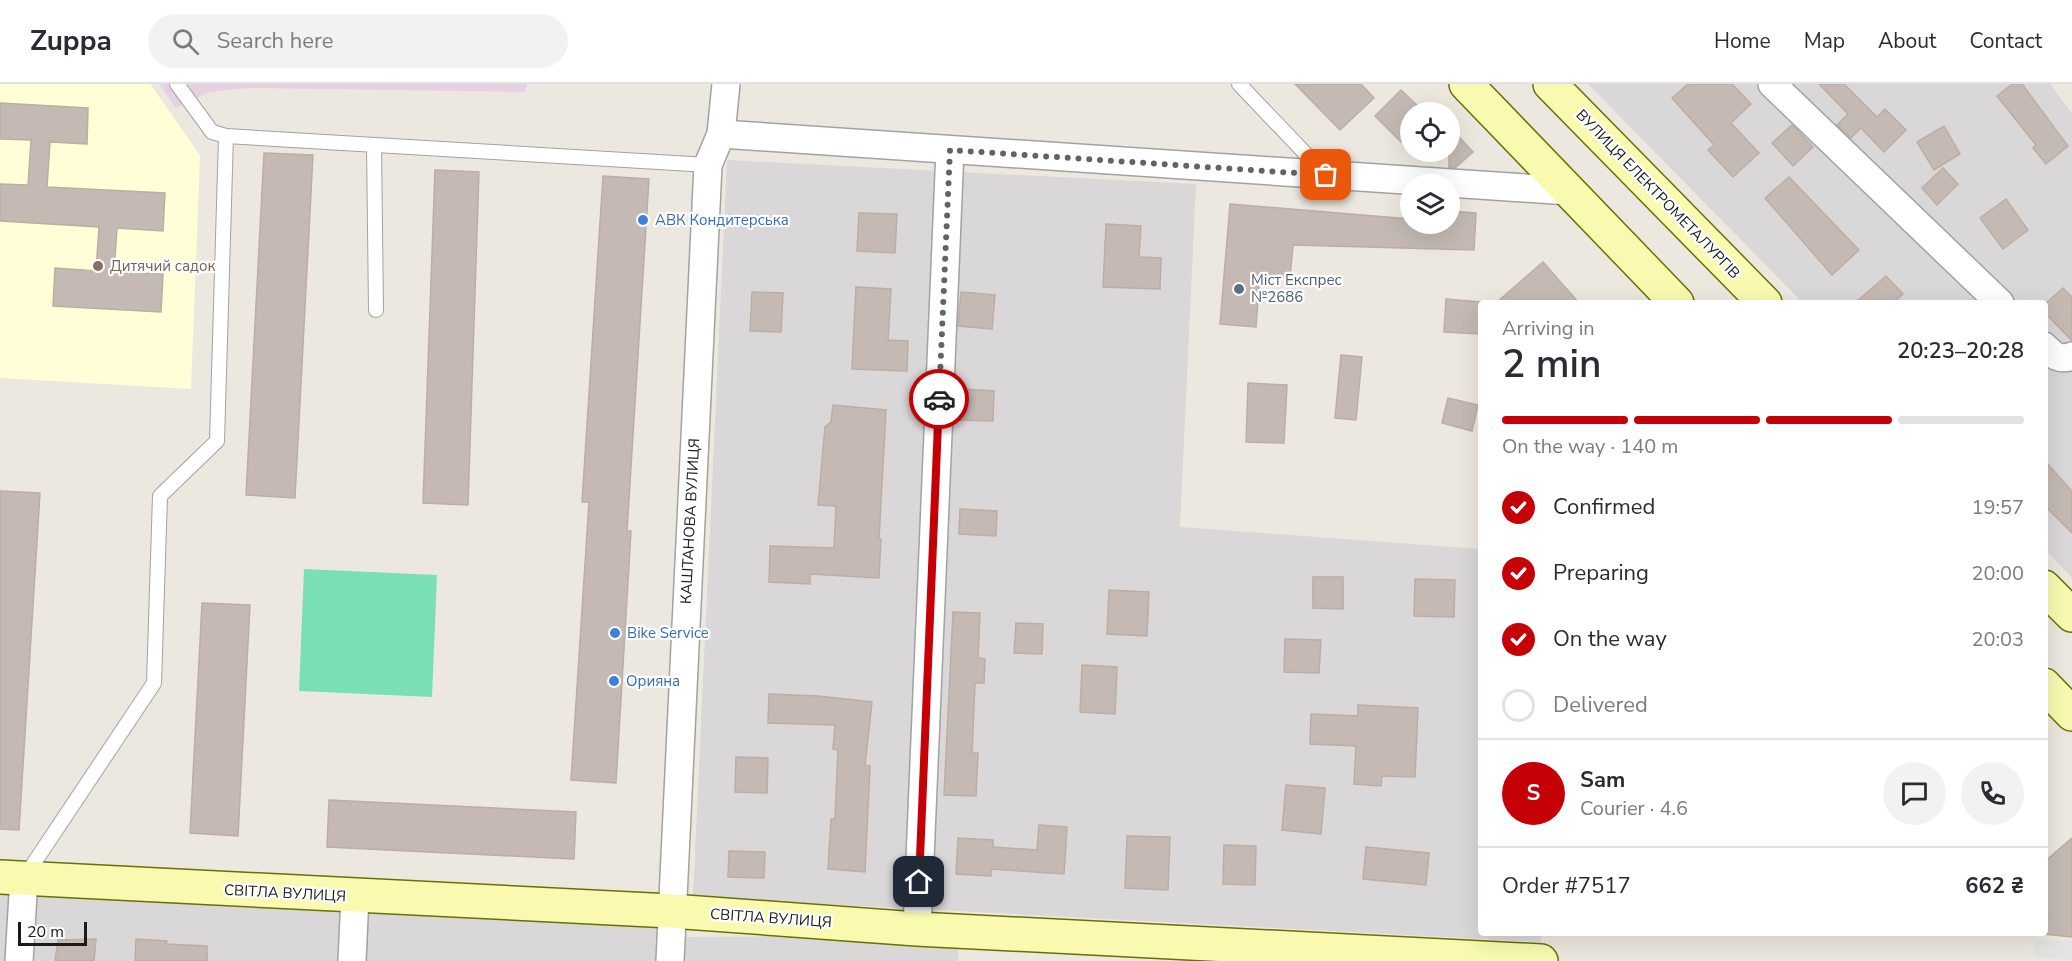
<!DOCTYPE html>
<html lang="en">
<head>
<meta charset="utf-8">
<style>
  :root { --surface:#fff; --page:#f2f2f3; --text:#2b2b33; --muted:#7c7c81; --line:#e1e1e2; --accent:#c50007 }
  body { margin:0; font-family:"Nunito Sans",sans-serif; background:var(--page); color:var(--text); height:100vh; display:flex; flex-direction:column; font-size:22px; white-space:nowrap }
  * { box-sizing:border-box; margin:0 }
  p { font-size:20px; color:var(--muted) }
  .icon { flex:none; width:33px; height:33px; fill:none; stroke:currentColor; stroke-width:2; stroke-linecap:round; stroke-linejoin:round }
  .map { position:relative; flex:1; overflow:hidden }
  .sheet { position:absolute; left:1478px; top:216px; width:570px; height:636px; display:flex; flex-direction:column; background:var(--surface); border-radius:6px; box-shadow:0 6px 24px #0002 }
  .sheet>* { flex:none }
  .tools { position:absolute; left:1400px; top:18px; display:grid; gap:12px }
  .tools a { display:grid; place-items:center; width:60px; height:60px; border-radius:50%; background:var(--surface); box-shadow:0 6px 24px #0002; font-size:30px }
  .scale { position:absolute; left:18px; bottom:15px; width:69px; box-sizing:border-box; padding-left:6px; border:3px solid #1b1b1b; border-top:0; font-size:16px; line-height:21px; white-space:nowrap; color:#1b1b1b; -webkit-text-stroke:4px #fff; paint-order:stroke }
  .pin { position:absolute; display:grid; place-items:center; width:51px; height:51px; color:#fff; margin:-26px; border-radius:12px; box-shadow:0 3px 9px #0006 }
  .courier { position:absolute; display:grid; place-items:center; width:60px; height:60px; margin:-30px; border:4px solid #c50007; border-radius:50%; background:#fff; color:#222; box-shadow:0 2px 8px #0007 }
  .head em { font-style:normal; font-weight:600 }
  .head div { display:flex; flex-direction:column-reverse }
  .head { display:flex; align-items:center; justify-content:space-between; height:102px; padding:0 24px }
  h1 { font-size:39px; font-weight:600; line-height:45px }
  .bar { display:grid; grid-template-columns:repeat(4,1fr); gap:9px 6px; align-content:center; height:72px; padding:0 24px }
  .bar i { height:8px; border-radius:4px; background:var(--line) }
  .bar .active { background:var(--accent) }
  .bar p { grid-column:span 4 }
  .line { display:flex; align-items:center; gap:15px; padding:0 24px; border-top:2px solid var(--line) }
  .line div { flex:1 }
  .round { display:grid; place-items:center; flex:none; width:63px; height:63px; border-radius:32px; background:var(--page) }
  ol { padding:0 24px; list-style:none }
  li { display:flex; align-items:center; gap:18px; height:66px }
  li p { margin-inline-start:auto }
  li .icon { padding:6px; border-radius:50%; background:var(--accent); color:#fff; stroke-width:4 }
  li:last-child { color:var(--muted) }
  li i { width:33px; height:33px; border:3px solid var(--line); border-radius:50% }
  header { display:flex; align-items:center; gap:36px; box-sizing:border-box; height:84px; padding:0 30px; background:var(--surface); border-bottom:2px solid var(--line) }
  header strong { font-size:28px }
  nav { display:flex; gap:33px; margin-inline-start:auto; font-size:21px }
  .search { width:420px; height:54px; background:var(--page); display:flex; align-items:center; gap:15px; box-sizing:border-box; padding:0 21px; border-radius:33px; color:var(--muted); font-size:22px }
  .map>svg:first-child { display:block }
</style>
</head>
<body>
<header>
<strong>Zuppa</strong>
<div class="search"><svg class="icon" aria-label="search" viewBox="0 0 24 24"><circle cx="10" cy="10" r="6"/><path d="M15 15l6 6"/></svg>Search here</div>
<nav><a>Home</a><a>Map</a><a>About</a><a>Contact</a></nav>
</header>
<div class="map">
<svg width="2072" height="877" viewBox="0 0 2072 877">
  <rect width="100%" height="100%" fill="#ede8df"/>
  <g fill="#d9d7d7">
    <path d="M 1588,0 L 2050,0 L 2072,30 L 2072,494 L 2045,465 L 2044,219 L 1803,219 Z"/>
    <path d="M 727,76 L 1196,100 L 1180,443 L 1480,465 L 1480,849 L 1542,849 L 1540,858 L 693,813 Z"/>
    <path d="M 0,798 L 22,799 L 17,877 L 0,877 Z"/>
    <path d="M 27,800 L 352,814 L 349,877 L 22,877 Z"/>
    <path d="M 364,825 L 661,843 L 659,877 L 360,877 Z"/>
    <path d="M 959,851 L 958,877 L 685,877 L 686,853 Z"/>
  </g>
  <path fill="#e6d1e3" d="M 159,0 L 527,0 L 525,8 L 249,4 L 209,8 L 176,24 Z"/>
  <path fill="#fffed6" d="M 0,0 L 150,0 L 200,71 L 191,305 L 0,294 Z"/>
  <path fill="#7adfb5" d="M 304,485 L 437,491 L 432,613 L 299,607 Z"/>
  <path fill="#e3e3e3" d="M 2036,855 L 2072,857 L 2072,876 L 2034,873 Z"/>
  <g fill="#c4bab3" stroke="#beada2" stroke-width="1.5">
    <path d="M 1295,0 L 1361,0 L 1374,14 L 1340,46 Z"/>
    <path d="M 1688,0 L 1732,0 L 1751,20 L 1731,39 L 1759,69 L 1733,93 L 1708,66 L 1714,61 L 1672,14 Z"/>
    <path d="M 1819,0 L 1844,0 L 1877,33 L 1885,25 L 1906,46 L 1884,68 L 1861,44 L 1851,54 L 1837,41 L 1848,30 Z"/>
    <path d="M 2012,0 L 2022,0 L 2068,62 L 2046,80 L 2033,64 L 2036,61 L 1997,12 Z"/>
    <path d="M 1401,6 L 1424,28 L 1410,28 L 1410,49 L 1401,58 L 1375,32 Z"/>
    <path d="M 0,19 L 88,24 L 87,60 L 50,58 L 47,103 L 165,109 L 163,147 L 117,144 L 114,188 L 163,190 L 161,228 L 53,222 L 55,184 L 96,187 L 99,143 L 0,137 L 0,100 L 28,101 L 31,56 L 0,55 Z"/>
    <path d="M 1792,41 L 1813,63 L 1793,82 L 1772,59 Z"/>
    <path d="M 1449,42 L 1473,68 L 1455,84 L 1449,83 Z"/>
    <path d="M 1944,42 L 1960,70 L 1934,86 L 1917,58 Z"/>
    <path d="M 264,69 L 313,71 L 295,414 L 246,411 Z"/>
    <path d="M 1943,84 L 1958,100 L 1937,121 L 1922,104 Z"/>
    <path d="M 435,86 L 479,88 L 468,421 L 423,419 Z"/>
    <path d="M 603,92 L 649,95 L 627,447 L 631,447 L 616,699 L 571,696 L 589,418 L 582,418 Z"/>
    <path d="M 1789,93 L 1859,166 L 1832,191 L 1765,114 Z"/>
    <path d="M 2006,115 L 2028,146 L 2003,165 L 1980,134 Z"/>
    <path d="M 1230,120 L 1410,135 L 1410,140 L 1449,140 L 1449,127 L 1476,129 L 1474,166 L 1293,161 L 1290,194 L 1260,191 L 1256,243 L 1220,240 Z"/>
    <path d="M 859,129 L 897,130 L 895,169 L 857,167 Z"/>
    <path d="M 1106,140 L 1141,142 L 1139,173 L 1161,174 L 1160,205 L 1103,203 Z"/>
    <path d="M 1543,178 L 1579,219 L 1496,219 Z"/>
    <path d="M 1886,192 L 1903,210 L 1893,219 L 1855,219 Z"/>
    <path d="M 856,203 L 891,205 L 888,256 L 908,257 L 907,287 L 852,285 Z"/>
    <path d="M 2063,204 L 2072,213 L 2072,257 L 2044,228 L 2044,221 Z"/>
    <path d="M 752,208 L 783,209 L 781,248 L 750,247 Z"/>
    <path d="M 961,208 L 995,211 L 992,245 L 958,242 Z"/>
    <path d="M 1446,215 L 1480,218 L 1480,250 L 1444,248 Z"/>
    <path d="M 1341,271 L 1362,273 L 1356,336 L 1335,334 Z"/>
    <path d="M 1248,299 L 1287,301 L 1284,359 L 1246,358 Z"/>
    <path d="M 961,305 L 994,307 L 993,337 L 960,336 Z"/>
    <path d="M 1448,314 L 1478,321 L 1472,347 L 1442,339 Z"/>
    <path d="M 833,321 L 886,326 L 879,455 L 881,455 L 879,494 L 810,490 L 810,500 L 769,498 L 770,462 L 834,464 L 836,422 L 818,421 L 825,343 L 831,338 Z"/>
    <path d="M 2044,376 L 2072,407 L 2072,449 L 2044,421 Z"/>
    <path d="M 0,407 L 40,409 L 19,746 L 0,745 Z"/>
    <path d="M 960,425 L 997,427 L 996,452 L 959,450 Z"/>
    <path d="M 1313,493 L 1343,493 L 1343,525 L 1313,524 Z"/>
    <path d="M 1415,495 L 1455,496 L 1454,533 L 1414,532 Z"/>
    <path d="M 1109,506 L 1149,508 L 1147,552 L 1107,550 Z"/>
    <path d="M 202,519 L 250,521 L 238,752 L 190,749 Z"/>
    <path d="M 953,528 L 980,529 L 978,574 L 985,575 L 984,599 L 975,599 L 972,669 L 978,669 L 976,712 L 944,711 Z"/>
    <path d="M 1016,539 L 1043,540 L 1042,570 L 1014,569 Z"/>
    <path d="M 1285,555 L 1321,556 L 1319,589 L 1284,588 Z"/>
    <path d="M 1082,581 L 1117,583 L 1115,630 L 1080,628 Z"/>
    <path d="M 769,610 L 818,612 L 872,618 L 865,681 L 870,682 L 865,788 L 828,785 L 831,735 L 835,735 L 838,666 L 833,665 L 835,641 L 768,639 Z"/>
    <path d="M 1358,621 L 1418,624 L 1415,693 L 1382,692 L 1381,702 L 1354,700 L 1356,662 L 1310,660 L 1311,630 L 1358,632 Z"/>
    <path d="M 736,673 L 768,674 L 767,709 L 735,708 Z"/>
    <path d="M 1286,701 L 1325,704 L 1321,750 L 1282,746 Z"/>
    <path d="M 329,716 L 576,728 L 574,775 L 327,763 Z"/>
    <path d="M 1039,741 L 1067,743 L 1064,790 L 991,785 L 991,792 L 956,790 L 958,754 L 993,756 L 993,763 L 1037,766 Z"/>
    <path d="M 1127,752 L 1170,753 L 1168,806 L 1125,804 Z"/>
    <path d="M 2072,754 L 2072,853 L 2044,850 L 2044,778 Z"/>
    <path d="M 1224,761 L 1256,762 L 1255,801 L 1223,800 Z"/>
    <path d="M 1366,763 L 1429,769 L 1426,801 L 1363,795 Z"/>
    <path d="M 729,767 L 765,768 L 764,794 L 728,793 Z"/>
    <path d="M 96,855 L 94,877 L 55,877 L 58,856 Z"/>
    <path d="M 136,855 L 167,857 L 166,860 L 207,862 L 207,877 L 135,877 Z"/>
  </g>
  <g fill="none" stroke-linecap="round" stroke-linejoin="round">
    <g stroke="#a2a2a2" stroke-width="16">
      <g id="lane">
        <path d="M 177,0 L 212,48 L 226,52 L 708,81"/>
        <path d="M 1239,0 L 1324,89"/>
        <path d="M 374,61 L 376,226"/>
        <path d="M 24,794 L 154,599 L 160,412 L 217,357 L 226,52"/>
      </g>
    </g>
    <g stroke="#a2a2a2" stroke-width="30">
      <g id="street">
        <path d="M 1772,0 L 2000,219"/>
        <path d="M 721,50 L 1569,107"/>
        <path d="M 2044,262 C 2053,271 2059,277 2072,272"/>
        <path d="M 917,845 L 950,66"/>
        <path d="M 19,877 L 24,794"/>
        <path d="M 352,877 L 355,812"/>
        <path d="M 670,877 L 708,81 L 721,50 L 726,0"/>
      </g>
    </g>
    <g stroke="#687102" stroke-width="36">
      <g id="secondary">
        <path d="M 1466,0 L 1677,219"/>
        <path d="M 1550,0 L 1765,219"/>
        <path d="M 2044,503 L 2072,531"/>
        <path d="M 2044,601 L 2072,630"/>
        <path d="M 0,793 L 671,827 L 917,845 L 1541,877"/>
      </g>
    </g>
    <use href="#lane" stroke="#fff" stroke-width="14"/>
    <use href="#street" stroke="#fff" stroke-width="27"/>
    <use href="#secondary" stroke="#f9fab0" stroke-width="33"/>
  </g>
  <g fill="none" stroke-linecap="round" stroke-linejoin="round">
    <path stroke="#646360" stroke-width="6" stroke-dasharray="0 10.8" d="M 939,315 L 950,66 L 1326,91"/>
    <path stroke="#c50007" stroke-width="8" d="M 919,798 L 939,315"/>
  </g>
  <g fill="#3f7fe0" stroke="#fff" stroke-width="2">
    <circle cx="643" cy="136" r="6"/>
    <circle cx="615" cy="549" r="6"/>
    <circle cx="614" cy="597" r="6"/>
  </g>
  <circle fill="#8d6e63" stroke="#fff" stroke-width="2" cx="98" cy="182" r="6"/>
  <circle fill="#5c6f8a" stroke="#fff" stroke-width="2" cx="1239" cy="205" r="6"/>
  <g text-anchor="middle" stroke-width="4.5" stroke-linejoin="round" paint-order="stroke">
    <g font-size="15" fill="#1b1b1b" stroke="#fff">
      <text transform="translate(1658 110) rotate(46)" y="5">ВУЛИЦЯ ЕЛЕКТРОМЕТАЛУРГІВ</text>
      <text transform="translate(690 437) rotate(-87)" y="5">КАШТАНОВА ВУЛИЦЯ</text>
      <text transform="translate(285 809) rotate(3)" y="5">СВІТЛА ВУЛИЦЯ</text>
      <text transform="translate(771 834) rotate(4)" y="5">СВІТЛА ВУЛИЦЯ</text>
    </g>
    <g font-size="15" fill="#366cbe" stroke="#fff" text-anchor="start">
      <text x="655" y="141">АВК Кондитерська</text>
      <text x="627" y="554">Bike Service</text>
      <text x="626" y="602">Орияна</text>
    </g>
    <g font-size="15" fill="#785e54" stroke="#fff" text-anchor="start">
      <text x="110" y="187">Дитячий садок</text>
    </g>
    <g font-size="15" fill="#4e5e75" stroke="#fff" text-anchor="start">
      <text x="1251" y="201">Міст Експрес<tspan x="1251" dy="17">№2686</tspan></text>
    </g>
  </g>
</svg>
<div class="tools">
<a><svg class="icon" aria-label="locate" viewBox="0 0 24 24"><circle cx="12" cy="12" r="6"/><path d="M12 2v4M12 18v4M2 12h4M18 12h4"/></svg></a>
<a><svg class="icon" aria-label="layers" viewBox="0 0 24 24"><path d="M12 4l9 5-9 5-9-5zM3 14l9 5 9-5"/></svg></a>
</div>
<div class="scale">20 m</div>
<div class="pin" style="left:1326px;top:91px;background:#ea580c"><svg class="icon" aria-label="bag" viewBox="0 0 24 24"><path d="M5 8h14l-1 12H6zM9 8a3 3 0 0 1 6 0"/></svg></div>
<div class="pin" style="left:919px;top:798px;background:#1f2937"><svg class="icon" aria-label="home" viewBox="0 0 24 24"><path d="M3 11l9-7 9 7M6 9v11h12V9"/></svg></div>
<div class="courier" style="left:939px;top:315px"><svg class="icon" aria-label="car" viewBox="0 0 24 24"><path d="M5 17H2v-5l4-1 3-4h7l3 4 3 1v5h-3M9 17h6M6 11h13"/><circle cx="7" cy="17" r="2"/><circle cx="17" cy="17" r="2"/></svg></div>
<section class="sheet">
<div class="head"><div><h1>2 min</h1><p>Arriving in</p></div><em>20:23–20:28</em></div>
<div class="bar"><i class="active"></i><i class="active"></i><i class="active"></i><i></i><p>On the way · 140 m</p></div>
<ol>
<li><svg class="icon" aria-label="check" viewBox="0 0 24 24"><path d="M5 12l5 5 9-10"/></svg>Confirmed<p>19:57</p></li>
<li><svg class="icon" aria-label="check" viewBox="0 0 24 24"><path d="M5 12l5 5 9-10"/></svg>Preparing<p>20:00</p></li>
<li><svg class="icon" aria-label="check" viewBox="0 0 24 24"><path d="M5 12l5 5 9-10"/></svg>On the way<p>20:03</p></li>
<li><i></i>Delivered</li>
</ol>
<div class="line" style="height:108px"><b class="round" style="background:var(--accent);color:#fff">S</b><div><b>Sam</b><p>Courier · 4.6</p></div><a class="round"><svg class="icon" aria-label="chat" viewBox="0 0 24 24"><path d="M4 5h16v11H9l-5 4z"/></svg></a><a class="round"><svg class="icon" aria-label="phone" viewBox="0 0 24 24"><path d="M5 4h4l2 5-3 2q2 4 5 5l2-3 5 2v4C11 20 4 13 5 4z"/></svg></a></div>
<div class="line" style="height:78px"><div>Order #7517</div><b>662 ₴</b></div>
</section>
</div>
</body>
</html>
